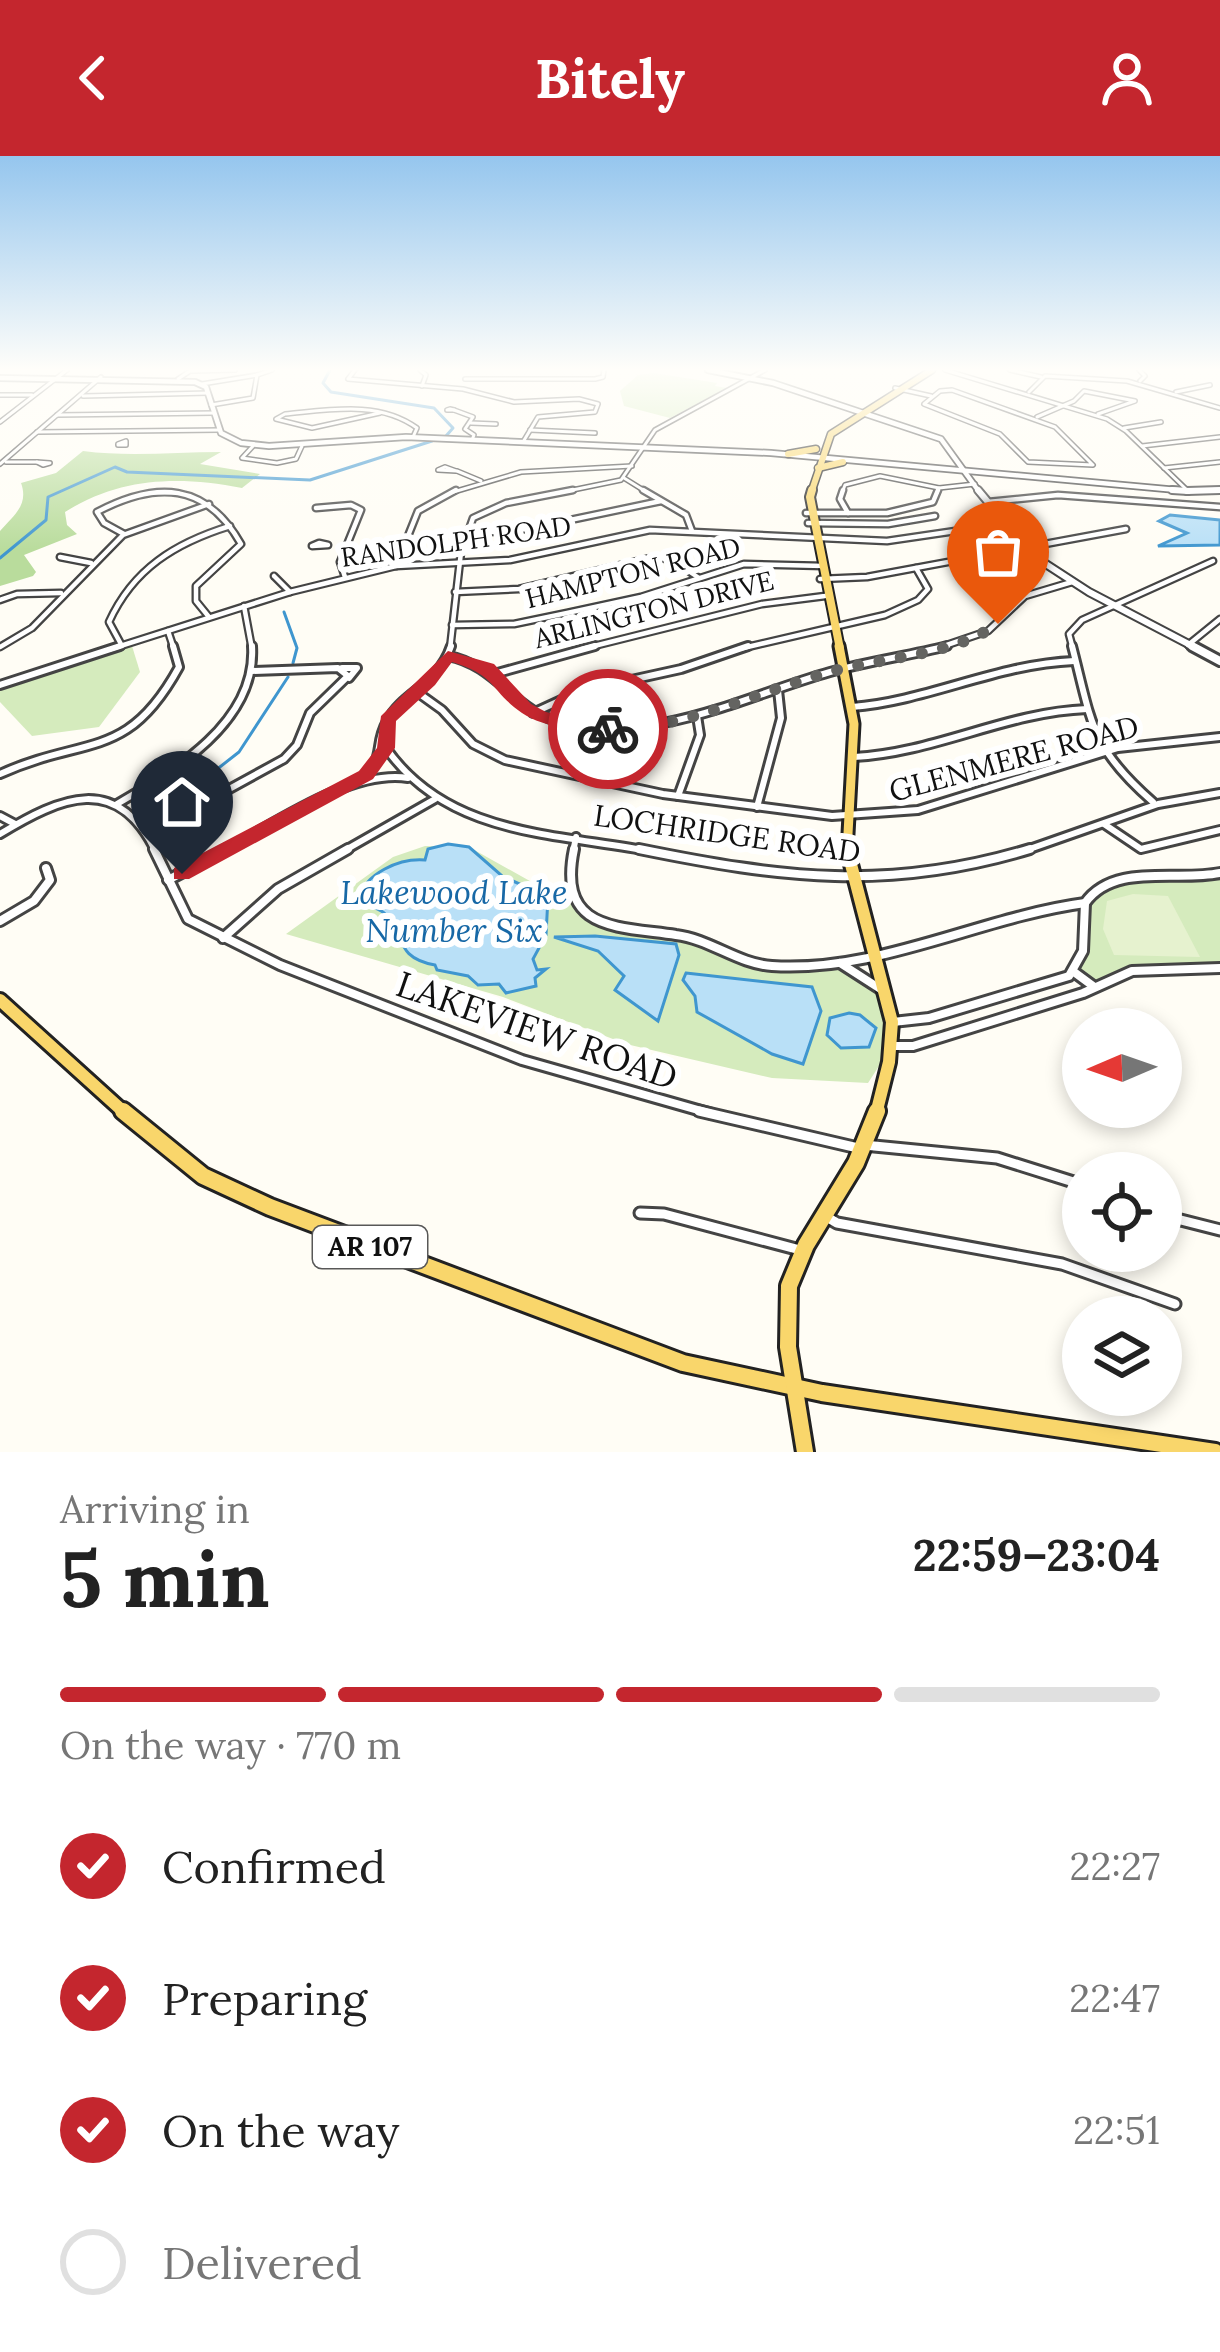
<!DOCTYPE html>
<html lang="en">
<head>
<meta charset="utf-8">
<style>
  :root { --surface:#fff; --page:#f2f2f2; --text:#222; --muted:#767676; --line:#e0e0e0; --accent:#c4262e }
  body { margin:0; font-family:Lora,serif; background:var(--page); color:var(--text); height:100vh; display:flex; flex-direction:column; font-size:45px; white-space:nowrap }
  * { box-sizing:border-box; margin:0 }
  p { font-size:39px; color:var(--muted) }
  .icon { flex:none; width:66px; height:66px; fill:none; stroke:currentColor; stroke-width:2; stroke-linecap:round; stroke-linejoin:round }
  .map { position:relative; height:1296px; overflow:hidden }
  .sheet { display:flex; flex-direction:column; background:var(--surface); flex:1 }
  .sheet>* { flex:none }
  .needle { width:78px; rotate:268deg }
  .buttons { position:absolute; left:1062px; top:852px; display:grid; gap:24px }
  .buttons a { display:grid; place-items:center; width:120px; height:120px; border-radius:50%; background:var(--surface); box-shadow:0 6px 18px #0003; font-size:60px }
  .pin { position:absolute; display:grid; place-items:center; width:102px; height:102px; color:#fff; margin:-123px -51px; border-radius:50% 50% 50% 0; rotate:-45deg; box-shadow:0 0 12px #0007 }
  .pin .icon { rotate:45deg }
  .courier { position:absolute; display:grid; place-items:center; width:120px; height:120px; margin:-60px; border:9px solid #c4262e; border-radius:50%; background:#fff; color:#222; box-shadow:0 3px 15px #0007 }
  .summary em { font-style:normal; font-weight:800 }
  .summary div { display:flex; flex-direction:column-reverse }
  .summary { display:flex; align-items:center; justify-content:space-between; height:204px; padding:0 60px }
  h1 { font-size:78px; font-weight:800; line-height:90px }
  .bar { display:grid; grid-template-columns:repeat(4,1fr); gap:18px 12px; align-content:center; height:144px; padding:0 60px }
  .bar i { height:15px; border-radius:9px; background:var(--line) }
  .bar .active { background:var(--accent) }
  .bar p { grid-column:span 4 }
  ol { padding:0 60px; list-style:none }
  li { display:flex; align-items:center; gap:36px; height:132px }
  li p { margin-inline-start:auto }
  li .icon { padding:12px; border-radius:50%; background:var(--accent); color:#fff; stroke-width:4 }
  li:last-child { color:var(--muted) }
  li i { width:66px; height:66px; border:6px solid var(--line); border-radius:50% }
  header { display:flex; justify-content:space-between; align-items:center; height:156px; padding:0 60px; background:var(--accent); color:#fff; font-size:54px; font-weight:800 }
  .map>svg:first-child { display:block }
</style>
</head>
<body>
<header><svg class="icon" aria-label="back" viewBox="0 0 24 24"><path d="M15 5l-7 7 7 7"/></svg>Bitely<svg class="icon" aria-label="person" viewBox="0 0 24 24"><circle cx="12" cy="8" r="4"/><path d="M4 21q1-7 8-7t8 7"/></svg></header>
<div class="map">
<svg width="1220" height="1296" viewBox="0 0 1220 1296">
  <rect width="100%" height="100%" fill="#fffdf5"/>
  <g fill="#d5ebbd">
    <path d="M 654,217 L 717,227 L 715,230 L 727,232 L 670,262 L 624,250 L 620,235 L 638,219 Z"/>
    <path d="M 132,490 L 140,516 L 99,571 L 32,580 L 0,546 L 0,533 Z"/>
    <path d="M 425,690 L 469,691 L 578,752 L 598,771 L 691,781 L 769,810 L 844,809 L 884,832 L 892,890 L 868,927 L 772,922 L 626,888 L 503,841 L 286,778 L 393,701 Z"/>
    <path d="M 1220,717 L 1220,812 L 1138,813 L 1093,830 L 1074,816 L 1085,747 L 1099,729 C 1139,722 1183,729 1220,717 Z"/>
  </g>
  <path fill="#b9dc9c" d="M 83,295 C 128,301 175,296 221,296 L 200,308 L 260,318 L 242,332 C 179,320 121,321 65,356 L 67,369 L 77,378 L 24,399 L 36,416 L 33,420 L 0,430 L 0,375 C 14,359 29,349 21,327 L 56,317 Z"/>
  <path fill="#e6f2cf" d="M 1133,738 L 1168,740 L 1200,801 L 1114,799 L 1103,773 L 1107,745 Z"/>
  <g fill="#b9e0f7" stroke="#3f96cf" stroke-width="3">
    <path d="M 1170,359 L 1220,364 L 1220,389 L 1158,390 L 1187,377 L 1159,365 Z"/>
    <path d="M 448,688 L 469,691 L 502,720 L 548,741 L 546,779 L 533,803 L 537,814 L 546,813 L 535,822 L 536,830 L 506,837 L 499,828 L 478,829 L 468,820 L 437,814 L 435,809 C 392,801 407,777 384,757 C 376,750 366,750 358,743 C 366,717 399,702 425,704 L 428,693 Z"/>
    <path d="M 595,780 L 676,788 L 679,799 L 658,865 L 615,834 L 624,820 L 598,795 L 554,781 Z"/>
    <path d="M 686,817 L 812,831 L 821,855 L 803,908 L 772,898 L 697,856 L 695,840 L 683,824 Z"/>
    <path d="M 849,857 L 860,859 L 876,872 L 869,891 L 841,892 L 827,879 L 830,862 Z"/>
  </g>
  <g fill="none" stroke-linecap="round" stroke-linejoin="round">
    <g stroke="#3f96cf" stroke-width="3">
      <path d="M 330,214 L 323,227 L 331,236 L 434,252 L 453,272 L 446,280"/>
      <path d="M 0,402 L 46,364 L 48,341 L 115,311 L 127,316 L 310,324 L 432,285"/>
      <path d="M 284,456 L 297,492 L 293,507"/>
      <path d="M 202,625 L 239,596 L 288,521"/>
    </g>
    <g stroke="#444" stroke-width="6">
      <g id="minor-far4">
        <path d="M 355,214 L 348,223 L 463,233 L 514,246 L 579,243 L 598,248 L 595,256 L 538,261 L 523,286"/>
        <path d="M 420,214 L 426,219 L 422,230"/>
        <path d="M 945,214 L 1107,263 L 1126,275 L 1188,335"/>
        <path d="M 1010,214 L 1041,221"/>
        <path d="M 1139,214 L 1145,220 L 1140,225"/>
        <path d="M 178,223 L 190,215 L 235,214"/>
        <path d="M 465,223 L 595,223 L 603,221 L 604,214"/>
        <path d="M 202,228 L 257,219"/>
        <path d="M 895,232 L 931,240"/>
        <path d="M 952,234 L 1055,271 L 1093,309 L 1028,306 L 1000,278 L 924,248 L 940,235 Z"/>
        <path d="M 1029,236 L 1045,220 L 1127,225 L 1220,252"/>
        <path d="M 1176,236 L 1210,229"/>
        <path d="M 0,239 L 32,239"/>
        <path d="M 83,240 L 208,237"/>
        <path d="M 211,249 L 253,242 L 257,219 L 272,214"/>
        <path d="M 450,253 L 454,254 L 447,254 Z"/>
        <path d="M 454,254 L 473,261 L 465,273 L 474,279 L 472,284"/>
        <path d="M 380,257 L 312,272 L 276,263 L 285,258 C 329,254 379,244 417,272 L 413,281"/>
        <path d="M 57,259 L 214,257"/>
        <path d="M 1037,261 L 1074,245 L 1084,235 L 1135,245 L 1098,258"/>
        <path d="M 0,266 L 67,214"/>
        <path d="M 471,267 L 496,268"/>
        <path d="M 1124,272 L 1161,266"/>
        <path d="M 530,274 L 595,277"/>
        <path d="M 37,276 L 220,274"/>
        <path d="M 126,285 L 126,289 L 118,289 L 118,288 Z"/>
        <path d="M 254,289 L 242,302 L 277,307 L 296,303 L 302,290"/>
        <path d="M 1142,290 L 1220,281"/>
        <path d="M 6,306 L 37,306"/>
        <path d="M 37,306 L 50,307 L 43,309 Z"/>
        <path d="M 0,308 L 101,221"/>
        <path d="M 445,311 L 456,315 L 438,314 Z"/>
        <path d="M 1164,312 L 1220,306"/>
        <path d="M 457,315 L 481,325"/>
        <path d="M 624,322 L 648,337"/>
        <path d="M 150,337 L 179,337"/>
        <path d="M 450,337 L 521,316 L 632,310"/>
        <path d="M 558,337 L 621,324 L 655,274 L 765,214"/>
        <path d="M 842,337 L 845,329 L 880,320 L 939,332"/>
        <path d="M 937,337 L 939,332 L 975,328"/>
      </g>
    </g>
    <g stroke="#444" stroke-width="9">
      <g id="minor-far3">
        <path d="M 643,334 L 686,359 L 692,375"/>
        <path d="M 843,334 L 840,343 L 848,357"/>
        <path d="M 988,346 L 1058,339 L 1220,351"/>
        <path d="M 316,352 L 351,349 L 361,354 L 340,406 L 345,421"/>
        <path d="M 806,357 L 887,357 L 933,346 L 938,334"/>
        <path d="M 808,367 L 888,368 L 935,360"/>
        <path d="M 124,378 L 104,367 L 97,356 C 156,325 206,326 241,388 L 196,430 L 196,445 L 209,461"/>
        <path d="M 465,378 L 527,373 L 661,345"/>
        <path d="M 319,387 L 328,389 L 312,390 Z"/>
        <path d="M 60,401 L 91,407"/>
        <path d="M 396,410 L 418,355 L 456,334"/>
        <path d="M 274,420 L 290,436"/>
        <path d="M 820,423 L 867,421 L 1126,373"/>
        <path d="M 455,436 L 519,433 L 655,401 L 672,404 L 699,422"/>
        <path d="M 0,444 L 17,438 L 61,437"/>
        <path d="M 244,450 L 252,493"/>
        <path d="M 452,469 L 514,468 L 567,457 L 641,441 L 744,408 L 824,410"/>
        <path d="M 168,475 L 174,493"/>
        <path d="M 1188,489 L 1220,463"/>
        <path d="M 122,490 L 109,466 C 133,413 175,387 230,370"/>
        <path d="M 0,491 L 32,472 L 123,379 L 209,348"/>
        <path d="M 111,493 L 290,436 L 396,410 L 510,404 L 650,374 L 887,385 L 1003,368"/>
        <path d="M 450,493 L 461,396 L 473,362 L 506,347 L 573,334"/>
        <path d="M 582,493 L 762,448 L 825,440"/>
        <path d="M 739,493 L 885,459 L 918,444 L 928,433 L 916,412"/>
        <path d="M 935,493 L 988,475 L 1025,440 L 1072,426"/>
        <path d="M 1073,493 L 1069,478 L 1082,464 L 1213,405"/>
      </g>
    </g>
    <g stroke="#444" stroke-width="12">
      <g id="minor-far2">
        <path d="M 1072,490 C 1092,567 1090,591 1153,646"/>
        <path d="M 448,500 C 497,509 515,557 564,567 C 659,587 742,541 830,516 C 869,505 908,500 947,490"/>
        <path d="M 342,512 L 357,512 L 349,522"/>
        <path d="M 494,518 L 595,490"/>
        <path d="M 0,529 L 120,490"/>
        <path d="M 417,536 L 442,554 L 473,588 L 505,604 L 663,638 L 832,660 L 918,654 L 1118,592 L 1220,581"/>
        <path d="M 852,551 C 928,545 997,508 1074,505"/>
        <path d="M 533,557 L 581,535 L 681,513 L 748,490"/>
        <path d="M 386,592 C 448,681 557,677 654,696"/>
        <path d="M 854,601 C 935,597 1006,556 1087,553"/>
        <path d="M 0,618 C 86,579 127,606 179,511 L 173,490"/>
        <path d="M 358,625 C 388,601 372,592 387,565 C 403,535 438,529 451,490"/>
        <path d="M 678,640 L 700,579 L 697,560"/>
        <path d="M 117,648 C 174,615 257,566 252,490"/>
        <path d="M 757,651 L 781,562 L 778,534"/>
        <path d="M 0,660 L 15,668"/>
        <path d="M 1104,668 L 1141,693 L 1220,674"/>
        <path d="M 0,678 C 61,641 117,616 156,696"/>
        <path d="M 147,678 L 284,603 L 297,589 L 310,557 L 348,520 L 338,512 L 252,515"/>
        <path d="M 221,696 C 273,669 350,613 408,622"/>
        <path d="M 342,696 L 435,643"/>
        <path d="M 573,696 L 576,681"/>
        <path d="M 1021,696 L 1158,648 L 1220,637"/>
      </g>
    </g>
    <g stroke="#444" stroke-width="14">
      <g id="minor-far1">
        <path d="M 154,693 L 188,763 L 280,809 L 522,904 L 712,958"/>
        <path d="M 574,693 C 557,775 616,770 676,779 C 710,783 738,808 772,810 C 878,817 981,761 1085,747 C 1114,706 1177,726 1220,717"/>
        <path d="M 639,693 C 782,722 888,736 1030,693"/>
        <path d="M 168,724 L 227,693"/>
        <path d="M 0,765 L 34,745 L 50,724 L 46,712"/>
        <path d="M 223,782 L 278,733 L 348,693"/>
        <path d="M 840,807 L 882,834"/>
        <path d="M 1074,816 L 1093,830"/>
        <path d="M 893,866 L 929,862 L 1069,820 L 1083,795 L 1085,747"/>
        <path d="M 892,890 L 913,890 L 1083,837 L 1132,815 L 1220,812"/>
      </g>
    </g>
    <g stroke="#444" stroke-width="15">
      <g id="minor">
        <path d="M 699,955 L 858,992"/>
        <path d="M 864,989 L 997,1002 L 1083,1029"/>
        <path d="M 640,1057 L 664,1058 L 800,1094"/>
        <path d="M 1161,1059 L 1220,1074"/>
        <path d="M 825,1060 L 837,1067 L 1062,1108 L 1175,1148"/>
      </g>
    </g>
    <g stroke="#444" stroke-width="8">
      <g id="tertiary-far2">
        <path d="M 708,214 L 773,227 L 941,283 L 980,337"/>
        <path d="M 0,222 L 195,226 L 206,231 L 221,277 L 241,287 L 269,290 L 406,281 L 771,297 L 1188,335"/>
        <path d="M 1187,335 L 1220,334"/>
      </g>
    </g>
    <g stroke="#444" stroke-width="10">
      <g id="tertiary-far1">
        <path d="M 978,334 L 1032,399 L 1089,436 L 1198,493"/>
        <path d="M 1172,334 L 1188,335"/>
        <path d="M 1187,335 L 1220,334"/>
      </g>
    </g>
    <g stroke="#444" stroke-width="14">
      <path id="tertiary" d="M 1192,490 L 1220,505"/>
    </g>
    <g stroke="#222" stroke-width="9">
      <g id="primary-far4">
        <path d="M 788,298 L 816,293"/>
        <path d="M 818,312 L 843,306"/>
        <path d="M 811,337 L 831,278 L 932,214"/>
      </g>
    </g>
    <g stroke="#222" stroke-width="12">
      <path id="primary-far3" d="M 812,334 L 810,341 L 840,493"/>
    </g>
    <g stroke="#222" stroke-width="15">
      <path id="primary-far2" d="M 839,490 L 854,568 L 847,696"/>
    </g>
    <g stroke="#222" stroke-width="18">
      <g id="primary-far1">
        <path d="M 847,693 L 892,866 L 889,906 L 876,958"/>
        <path d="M 0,844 L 126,958"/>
      </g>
    </g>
    <g stroke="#222" stroke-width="22">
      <g id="primary">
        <path d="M 123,955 L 203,1020 L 270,1051 L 683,1207 L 822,1237 L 1215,1296"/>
        <path d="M 805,1296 L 788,1191 L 789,1130 L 806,1089 L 856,1007 L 877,955"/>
      </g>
    </g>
    <use href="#minor-far4" stroke="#fff" stroke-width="3"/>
    <use href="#minor-far3" stroke="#fff" stroke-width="4.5"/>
    <use href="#minor-far2" stroke="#fff" stroke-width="6"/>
    <use href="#minor-far1" stroke="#fff" stroke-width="8"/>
    <use href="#minor" stroke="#fff" stroke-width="9"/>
    <use href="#tertiary-far2" stroke="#fff" stroke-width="4.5"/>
    <use href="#tertiary-far1" stroke="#fff" stroke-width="6"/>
    <use href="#tertiary" stroke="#fff" stroke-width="8"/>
    <use href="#primary-far4" stroke="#f9d66b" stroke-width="6"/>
    <use href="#primary-far3" stroke="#f9d66b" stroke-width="8"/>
    <use href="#primary-far2" stroke="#f9d66b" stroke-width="9"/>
    <use href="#primary-far1" stroke="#f9d66b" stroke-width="12"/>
    <use href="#primary" stroke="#f9d66b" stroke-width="16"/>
  </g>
  <linearGradient id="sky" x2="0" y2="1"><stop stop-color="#95c6ee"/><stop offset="0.54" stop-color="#fffefa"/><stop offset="1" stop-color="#fffefa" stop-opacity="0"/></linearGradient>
  <rect width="1220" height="395" fill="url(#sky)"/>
  <path fill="#c4262e" d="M 448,495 L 494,508 L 531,548 L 546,556 L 617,573 L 608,578 C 581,573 545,573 522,557 C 489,534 498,520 452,506 L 435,529 L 396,565 L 395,592 L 373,623 L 189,723 L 174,723 L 174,712 L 359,615 L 377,592 L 381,560 Z"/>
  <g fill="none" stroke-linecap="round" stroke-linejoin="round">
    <path stroke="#646461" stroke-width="12" stroke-dasharray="0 21.6" d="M 608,573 C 687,573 756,536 830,516 C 885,500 949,501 998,468"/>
  </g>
  <g text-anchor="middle" stroke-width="12" stroke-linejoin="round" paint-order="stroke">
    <g font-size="27" fill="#111" stroke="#fff">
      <text transform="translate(456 386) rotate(-8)" y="9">RANDOLPH ROAD</text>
      <text transform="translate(633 417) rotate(-14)" y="9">HAMPTON ROAD</text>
      <text transform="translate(654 454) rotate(-14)" y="9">ARLINGTON DRIVE</text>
    </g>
    <rect fill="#fff" stroke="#585858" stroke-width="3" x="313" y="1070" width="114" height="42" rx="9"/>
    <g font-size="27" font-weight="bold" fill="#111">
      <text x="370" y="1100">AR 107</text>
    </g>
    <g font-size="30" fill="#111" stroke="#fff">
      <text transform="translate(1014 603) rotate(-15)" y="10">GLENMERE ROAD</text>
      <text transform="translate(727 678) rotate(8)" y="10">LOCHRIDGE ROAD</text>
    </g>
    <g font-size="33" font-style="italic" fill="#1768a6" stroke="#fff">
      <text x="454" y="748">Lakewood Lake<tspan x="454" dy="38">Number Six</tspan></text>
    </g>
    <g font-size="36" fill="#111" stroke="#fff">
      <text transform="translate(537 874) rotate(19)" y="13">LAKEVIEW ROAD</text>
    </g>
  </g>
</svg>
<div class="buttons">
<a><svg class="needle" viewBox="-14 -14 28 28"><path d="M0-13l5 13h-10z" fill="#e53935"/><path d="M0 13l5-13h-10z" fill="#767676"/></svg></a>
<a><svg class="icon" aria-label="locate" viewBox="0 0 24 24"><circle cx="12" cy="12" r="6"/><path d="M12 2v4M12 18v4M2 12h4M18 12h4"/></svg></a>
<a><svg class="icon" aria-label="layers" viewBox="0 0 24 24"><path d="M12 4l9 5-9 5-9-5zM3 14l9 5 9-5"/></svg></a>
</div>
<div class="pin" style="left:998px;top:468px;background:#ea580c"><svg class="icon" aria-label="bag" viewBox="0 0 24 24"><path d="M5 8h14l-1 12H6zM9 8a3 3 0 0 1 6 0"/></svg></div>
<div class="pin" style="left:182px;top:718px;background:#1f2937"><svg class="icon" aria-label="home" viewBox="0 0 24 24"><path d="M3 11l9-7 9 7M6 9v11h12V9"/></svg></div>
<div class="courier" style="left:608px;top:573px"><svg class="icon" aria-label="bike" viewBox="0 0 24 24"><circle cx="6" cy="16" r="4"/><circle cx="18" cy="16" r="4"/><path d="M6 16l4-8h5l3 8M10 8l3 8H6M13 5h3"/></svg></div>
</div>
<section class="sheet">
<div class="summary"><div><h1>5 min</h1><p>Arriving in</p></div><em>22:59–23:04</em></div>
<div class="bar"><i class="active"></i><i class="active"></i><i class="active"></i><i></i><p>On the way · 770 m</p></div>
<ol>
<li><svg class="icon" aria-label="check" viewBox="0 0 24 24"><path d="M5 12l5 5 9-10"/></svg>Confirmed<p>22:27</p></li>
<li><svg class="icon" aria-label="check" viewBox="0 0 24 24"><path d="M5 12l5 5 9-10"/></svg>Preparing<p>22:47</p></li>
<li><svg class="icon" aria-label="check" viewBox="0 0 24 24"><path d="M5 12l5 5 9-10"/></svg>On the way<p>22:51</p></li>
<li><i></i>Delivered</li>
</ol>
</section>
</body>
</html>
